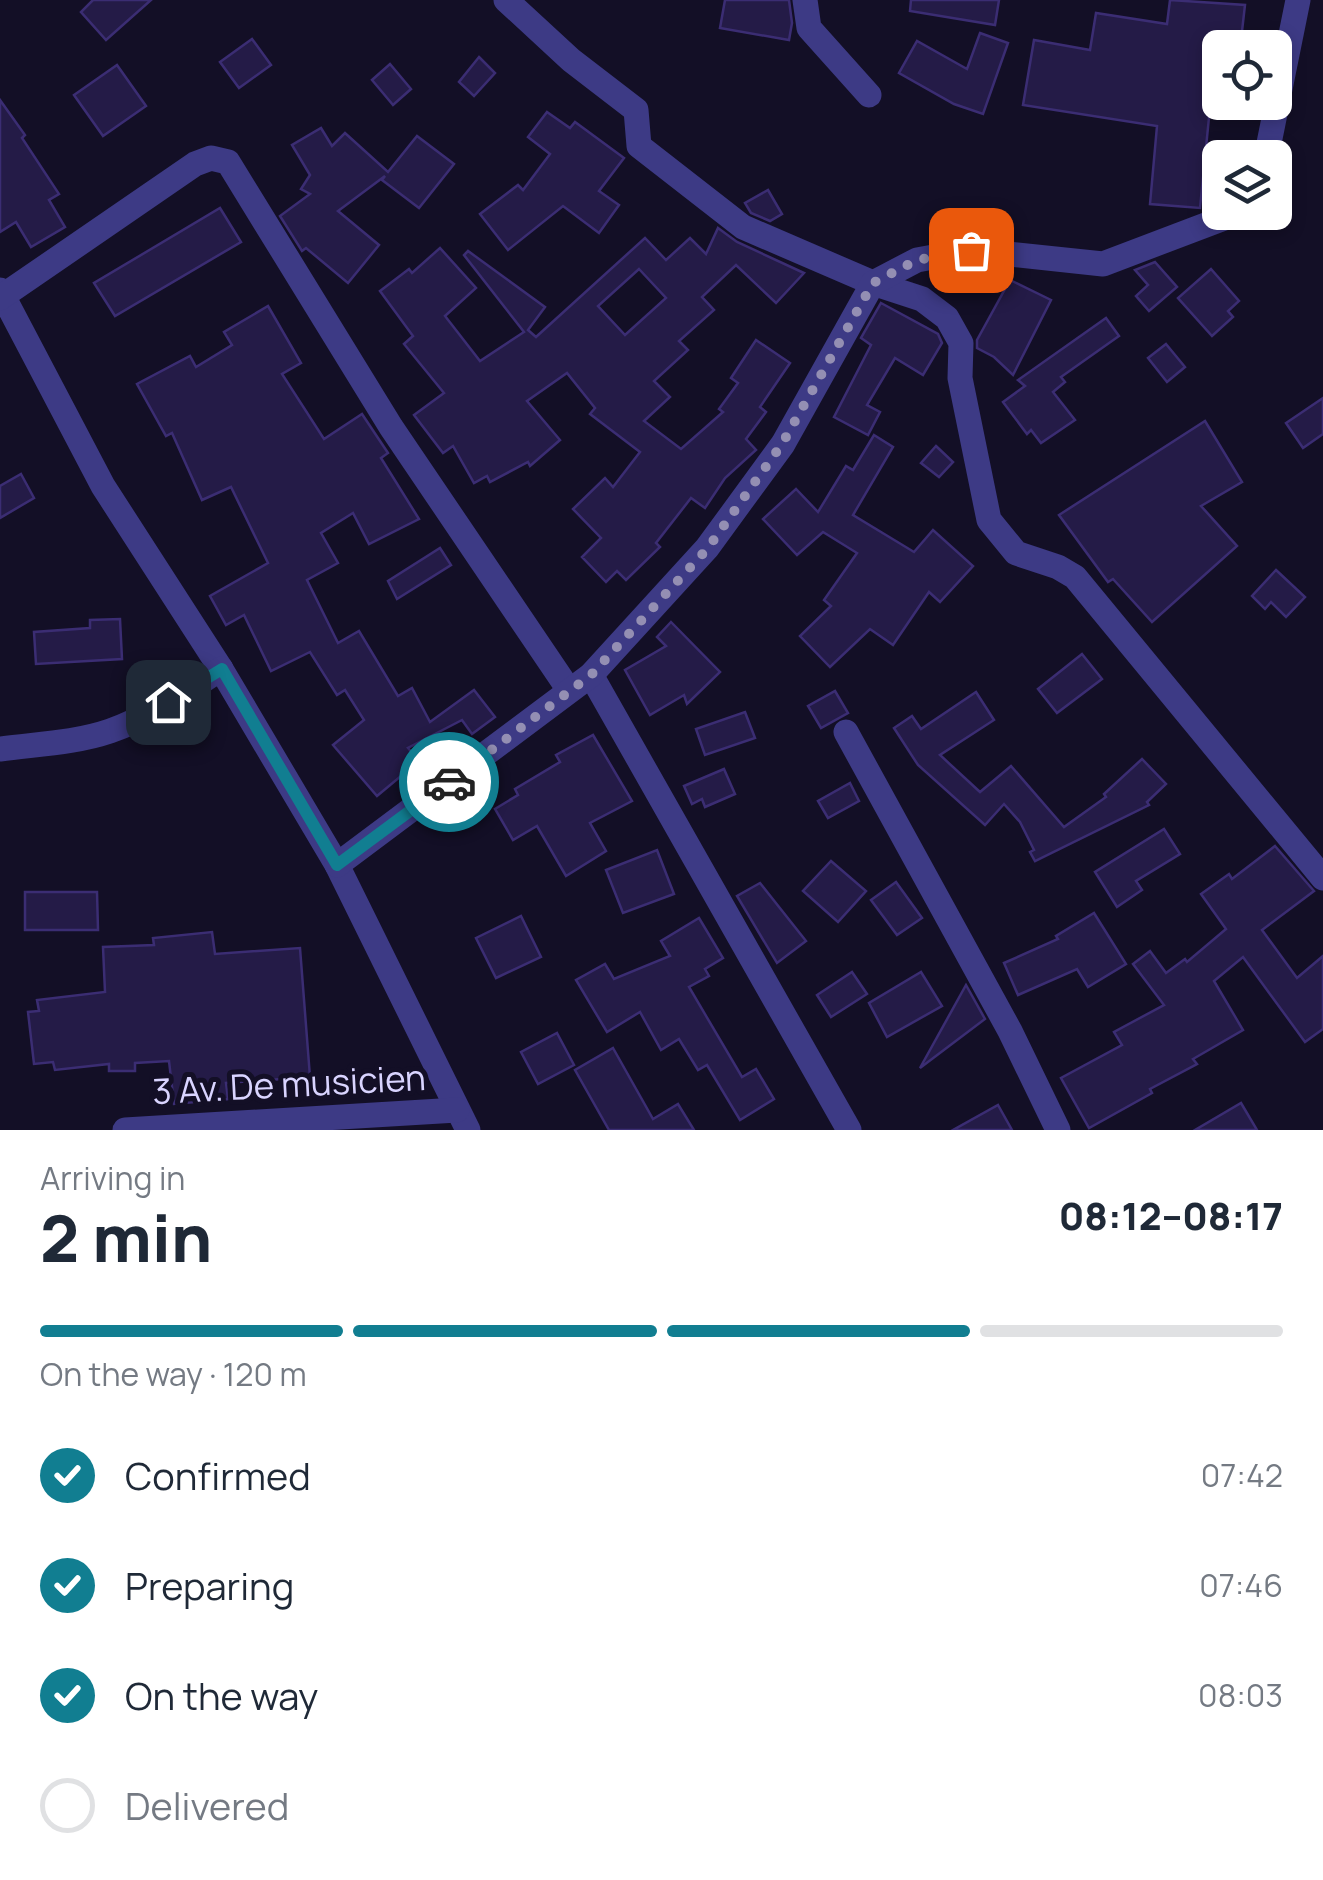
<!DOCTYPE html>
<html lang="en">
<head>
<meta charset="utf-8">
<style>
  :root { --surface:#fff; --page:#f2f2f3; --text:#1f2937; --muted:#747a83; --line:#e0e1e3; --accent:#117e91 }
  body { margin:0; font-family:Manrope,sans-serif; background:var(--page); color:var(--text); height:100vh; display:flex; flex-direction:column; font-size:38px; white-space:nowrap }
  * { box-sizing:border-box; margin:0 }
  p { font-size:32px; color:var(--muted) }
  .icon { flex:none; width:55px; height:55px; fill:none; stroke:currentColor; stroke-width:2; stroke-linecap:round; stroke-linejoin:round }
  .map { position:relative; height:1130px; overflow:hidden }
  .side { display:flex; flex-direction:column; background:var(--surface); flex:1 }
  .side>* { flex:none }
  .controls { position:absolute; left:1202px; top:30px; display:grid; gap:20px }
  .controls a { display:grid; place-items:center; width:90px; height:90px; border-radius:15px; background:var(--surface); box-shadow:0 5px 15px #0003; font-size:50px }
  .pin { position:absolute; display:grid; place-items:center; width:85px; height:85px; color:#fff; margin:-42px; border-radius:20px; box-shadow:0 5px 15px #0006 }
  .courier { position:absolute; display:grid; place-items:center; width:100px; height:100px; margin:-50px; border:8px solid #117e91; border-radius:50%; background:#fff; color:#222; box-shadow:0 2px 12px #0007 }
  .overview em { font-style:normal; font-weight:800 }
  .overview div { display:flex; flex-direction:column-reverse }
  .overview { display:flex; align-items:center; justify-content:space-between; height:170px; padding:0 40px }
  h1 { font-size:65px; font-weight:800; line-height:75px }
  .bar { display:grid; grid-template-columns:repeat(4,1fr); gap:15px 10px; align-content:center; height:120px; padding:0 40px }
  .bar i { height:12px; border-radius:8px; background:var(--line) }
  .bar .active { background:var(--accent) }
  .bar p { grid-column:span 4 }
  ol { padding:0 40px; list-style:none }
  li { display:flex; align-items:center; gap:30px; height:110px }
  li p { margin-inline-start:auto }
  li .icon { padding:10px; border-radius:50%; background:var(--accent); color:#fff; stroke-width:4 }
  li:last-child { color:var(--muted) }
  li i { width:55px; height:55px; border:5px solid var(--line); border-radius:50% }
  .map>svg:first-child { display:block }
</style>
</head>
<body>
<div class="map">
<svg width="1323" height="1130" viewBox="0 0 1323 1130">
  <rect width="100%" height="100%" fill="#130f26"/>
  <g fill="#241b47" stroke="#3b2d73" stroke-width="2.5" fill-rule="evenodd">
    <path d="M 93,0 L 151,0 L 106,40 L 81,12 Z"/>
    <path d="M 725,0 L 789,0 L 792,23 L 789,40 L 720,28 Z"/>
    <path d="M 911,0 L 999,0 L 995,25 L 910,11 Z"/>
    <path d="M 1170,0 L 1245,5 L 1241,40 L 1217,37 L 1200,208 L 1150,204 L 1157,126 L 1023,105 L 1034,40 L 1090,50 L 1096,13 L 1167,24 Z"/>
    <path d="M 980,33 L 1008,43 L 983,114 L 954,104 L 899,73 L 917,41 L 967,69 Z"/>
    <path d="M 252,39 L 271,65 L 239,88 L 220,62 Z"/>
    <path d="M 479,57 L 495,73 L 474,96 L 459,82 Z"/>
    <path d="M 390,64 L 411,89 L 393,105 L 372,80 Z"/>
    <path d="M 117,65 L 146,106 L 103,136 L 74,95 Z"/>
    <path d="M 0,100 L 25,135 L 22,138 L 59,194 L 49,200 L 65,227 L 31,247 L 16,222 L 0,232 Z"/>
    <path d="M 547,112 L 570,128 L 575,122 L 624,158 L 599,191 L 619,205 L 599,233 L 563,206 L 508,250 L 480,214 L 518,185 L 523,190 L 550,154 L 528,137 Z"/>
    <path d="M 321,128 L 332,146 L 345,133 L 388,172 L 417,136 L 454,164 L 419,208 L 382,180 L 385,176 L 338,211 L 379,245 L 348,283 L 306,248 L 302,251 L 280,216 L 310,194 L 301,189 L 310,175 L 292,145 Z"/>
    <path d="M 768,190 L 782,214 L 770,221 L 751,213 L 745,203 Z"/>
    <path d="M 220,208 L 241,242 L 115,316 L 94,283 Z"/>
    <path d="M 718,228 L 737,242 L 804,273 L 776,303 L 736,265 L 702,297 L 714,310 L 679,341 L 688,350 L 654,381 L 670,397 L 644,421 L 681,449 L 723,412 L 719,409 L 738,383 L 731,378 L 756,340 L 790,363 L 760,407 L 766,412 L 746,439 L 756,450 L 725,478 L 705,508 L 691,498 L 656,543 L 660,547 L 626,580 L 617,571 L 606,582 L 582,557 L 601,538 L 573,509 L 605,478 L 613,487 L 640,452 L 590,414 L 595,408 L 567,373 L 527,401 L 560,440 L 530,466 L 528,462 L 490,482 L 487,476 L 474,483 L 453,446 L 443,453 L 414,415 L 444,393 L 404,344 L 413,336 L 380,291 L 409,269 L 412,273 L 440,248 L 476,288 L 445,316 L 480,361 L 524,332 L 464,255 L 468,251 L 545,307 L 528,330 L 536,337 L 645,238 L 666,260 L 690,238 L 706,254 ZM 639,269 L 666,298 L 625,335 L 598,306 Z"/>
    <path d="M 1155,262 L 1177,287 L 1149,311 L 1136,296 L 1148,285 L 1135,270 Z"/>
    <path d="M 1211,269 L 1239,301 L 1228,311 L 1233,317 L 1212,336 L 1178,298 Z"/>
    <path d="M 1010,280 L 1051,300 L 1013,375 L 994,357 L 977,348 L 977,340 Z"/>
    <path d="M 881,303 L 938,334 L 942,343 L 923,375 L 895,358 L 867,405 L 880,412 L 868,435 L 834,417 L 871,345 L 861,338 Z"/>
    <path d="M 268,306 L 301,363 L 282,374 L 324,439 L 362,414 L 388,453 L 381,458 L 419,519 L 369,544 L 353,513 L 321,533 L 338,563 L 307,580 L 338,643 L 359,631 L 398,696 L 412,688 L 430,722 L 474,690 L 495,717 L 472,734 L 462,720 L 408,748 L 419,761 L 377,796 L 333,745 L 364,720 L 345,690 L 337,695 L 310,652 L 271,671 L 244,615 L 226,625 L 210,596 L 268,563 L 231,487 L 202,500 L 172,433 L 166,436 L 137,384 L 190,356 L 196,367 L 232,345 L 224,332 Z"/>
    <path d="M 1106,318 L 1119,336 L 1061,377 L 1065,382 L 1053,392 L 1075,420 L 1041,443 L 1031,430 L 1027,434 L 1003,402 L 1025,386 L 1018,380 Z"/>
    <path d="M 1166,344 L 1185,367 L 1167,382 L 1148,358 Z"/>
    <path d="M 1323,398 L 1323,434 L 1303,448 L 1286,423 Z"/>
    <path d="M 1205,421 L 1242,482 L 1201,506 L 1237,546 L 1152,622 L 1113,579 L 1108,582 L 1059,515 Z"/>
    <path d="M 874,435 L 893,447 L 853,515 L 914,552 L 933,530 L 973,566 L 940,602 L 929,592 L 893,645 L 870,629 L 830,667 L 800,636 L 831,606 L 824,600 L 857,553 L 823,532 L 797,555 L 763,519 L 796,489 L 818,512 L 846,466 L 853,470 Z"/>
    <path d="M 936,446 L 953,462 L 939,477 L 921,463 Z"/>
    <path d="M 21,474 L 34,498 L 0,518 L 0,486 Z"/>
    <path d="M 440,548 L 451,565 L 397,599 L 388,581 Z"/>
    <path d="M 1276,570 L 1305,597 L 1286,617 L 1271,602 L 1265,609 L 1252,596 Z"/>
    <path d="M 120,619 L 122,659 L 36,664 L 34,632 L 90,628 L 90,620 Z"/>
    <path d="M 671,622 L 720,672 L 687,704 L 684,695 L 650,715 L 625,670 L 666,646 L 657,637 Z"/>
    <path d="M 1082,654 L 1102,679 L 1057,713 L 1038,689 Z"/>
    <path d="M 835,691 L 848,713 L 821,728 L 808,706 Z"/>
    <path d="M 976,692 L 994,720 L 940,755 L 980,792 L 1011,766 L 1064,827 L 1106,797 L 1104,794 L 1142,759 L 1166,784 L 1147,802 L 1149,805 L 1035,861 L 1030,852 L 1034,850 L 1020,822 L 1004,804 L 985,825 L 918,765 L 894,728 L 912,716 L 921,729 Z"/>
    <path d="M 745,712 L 755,738 L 705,755 L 696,729 Z"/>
    <path d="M 593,735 L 632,801 L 590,823 L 606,851 L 566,876 L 537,826 L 513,840 L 495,809 L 518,795 L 515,789 L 560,762 L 556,755 Z"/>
    <path d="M 724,769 L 735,794 L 705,807 L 702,799 L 692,804 L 684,786 Z"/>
    <path d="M 850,783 L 859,801 L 828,818 L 818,801 Z"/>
    <path d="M 1164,829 L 1180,854 L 1136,881 L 1142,890 L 1117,907 L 1095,872 Z"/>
    <path d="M 1275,846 L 1314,891 L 1262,930 L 1297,978 L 1323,956 L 1323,1029 L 1305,1042 L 1243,957 L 1214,981 L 1243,1030 L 1193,1059 L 1197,1064 L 1150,1089 L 1152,1093 L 1089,1128 L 1061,1078 L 1122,1045 L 1114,1032 L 1164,1005 L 1133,964 L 1150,951 L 1166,973 L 1185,959 L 1187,962 L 1226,929 L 1201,894 L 1229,874 L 1232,879 Z"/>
    <path d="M 657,850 L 674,894 L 623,913 L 606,870 Z"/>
    <path d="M 831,861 L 866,891 L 838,922 L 803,891 Z"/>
    <path d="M 896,882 L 922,918 L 897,935 L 871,900 Z"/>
    <path d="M 760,883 L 806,941 L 777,963 L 737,896 Z"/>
    <path d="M 25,892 L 97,892 L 98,930 L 25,930 Z"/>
    <path d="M 1094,913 L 1126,964 L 1088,987 L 1077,969 L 1018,995 L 1004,963 L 1058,939 L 1056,936 Z"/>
    <path d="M 521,916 L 541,957 L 496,978 L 476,938 Z"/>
    <path d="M 699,918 L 723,958 L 705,969 L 709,976 L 689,987 L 742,1077 L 756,1069 L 774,1099 L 740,1120 L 707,1065 L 698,1070 L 679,1039 L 661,1050 L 640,1012 L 607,1032 L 576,980 L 605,964 L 614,979 L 670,956 L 661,941 Z"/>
    <path d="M 212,932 L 215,954 L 300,948 L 310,1077 L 226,1083 L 228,1099 L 174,1104 L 169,1061 L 135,1063 L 135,1071 L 109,1071 L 109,1064 L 55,1070 L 53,1062 L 34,1064 L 28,1012 L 39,1011 L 37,1000 L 105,992 L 103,947 L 154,945 L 153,938 Z"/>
    <path d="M 852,972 L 867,994 L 831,1017 L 817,995 Z"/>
    <path d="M 921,972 L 942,1006 L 887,1037 L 869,1003 Z"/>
    <path d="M 966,985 L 985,1019 L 920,1068 Z"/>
    <path d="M 557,1033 L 574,1065 L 538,1084 L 521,1052 Z"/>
    <path d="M 613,1048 L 653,1119 L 678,1104 L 694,1130 L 609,1130 L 575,1070 Z"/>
    <path d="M 1241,1103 L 1257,1130 L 1195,1130 Z"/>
    <path d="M 998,1105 L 1012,1130 L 953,1130 Z"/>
  </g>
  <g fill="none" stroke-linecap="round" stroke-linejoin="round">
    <g stroke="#3d3a85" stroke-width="25">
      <path d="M 506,0 L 571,60 L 636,110 L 639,146 L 743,227 L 873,283 L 922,299 L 947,318 L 961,343 L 960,378 L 989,520 L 1016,553 L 1058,567 L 1075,577 L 1323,878"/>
      <path d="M 805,0 L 809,28 L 869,95"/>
      <path d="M 1266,158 L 1298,0"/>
      <path d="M 0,290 L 103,486 L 221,669 L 337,865 L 468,1130"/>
      <path d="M 0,298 L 195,164 L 211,158 L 228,162 L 391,427 L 569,690"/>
      <path d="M 591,675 L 849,1130"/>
      <path d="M 846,732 L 1010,1031 L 1058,1130"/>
      <path d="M 0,749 C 37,744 75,743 110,731 C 150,717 186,691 221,669"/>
      <path d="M 337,865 L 591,675 L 707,548 L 783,444 L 873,283 L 917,260 L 971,250 L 1103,264 L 1240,212"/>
      <path d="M 125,1130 L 457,1110"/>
    </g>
  </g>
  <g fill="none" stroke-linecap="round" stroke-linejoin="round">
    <path stroke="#948fb3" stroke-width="10" stroke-dasharray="0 18" d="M 449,782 L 591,675 L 708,548 L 782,444 L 873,283 L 917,260 L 971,250"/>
    <path stroke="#117e91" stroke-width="12" d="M 168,702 L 222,669 L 337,865 L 449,782"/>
  </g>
  <g text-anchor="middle" stroke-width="10" stroke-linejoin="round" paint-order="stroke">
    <g font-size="35" fill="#d9d4ff" stroke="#130f26">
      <text transform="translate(289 1085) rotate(-3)" y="12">3 Av. De musicien</text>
    </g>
  </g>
</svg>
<div class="controls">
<a><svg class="icon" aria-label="locate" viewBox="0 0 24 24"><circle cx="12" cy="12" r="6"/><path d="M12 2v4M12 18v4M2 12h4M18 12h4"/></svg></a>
<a><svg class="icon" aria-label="layers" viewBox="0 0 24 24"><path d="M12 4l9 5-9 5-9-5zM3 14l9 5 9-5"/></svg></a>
</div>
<div class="pin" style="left:971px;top:250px;background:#ea580c"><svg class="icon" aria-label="bag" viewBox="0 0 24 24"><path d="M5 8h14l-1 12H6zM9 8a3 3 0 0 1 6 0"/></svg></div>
<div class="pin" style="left:168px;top:702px;background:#1f2937"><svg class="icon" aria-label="home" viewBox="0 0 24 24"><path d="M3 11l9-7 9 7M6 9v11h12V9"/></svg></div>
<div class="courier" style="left:449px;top:782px"><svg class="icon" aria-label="car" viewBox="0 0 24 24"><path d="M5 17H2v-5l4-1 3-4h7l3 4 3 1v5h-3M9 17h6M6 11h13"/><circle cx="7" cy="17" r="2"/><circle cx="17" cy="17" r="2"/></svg></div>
</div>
<section class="side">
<div class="overview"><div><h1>2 min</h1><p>Arriving in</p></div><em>08:12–08:17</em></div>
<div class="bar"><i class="active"></i><i class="active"></i><i class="active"></i><i></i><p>On the way · 120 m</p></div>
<ol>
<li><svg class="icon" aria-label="check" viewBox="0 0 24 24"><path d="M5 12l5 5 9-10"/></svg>Confirmed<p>07:42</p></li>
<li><svg class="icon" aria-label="check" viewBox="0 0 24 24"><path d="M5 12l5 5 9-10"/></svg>Preparing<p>07:46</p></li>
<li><svg class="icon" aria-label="check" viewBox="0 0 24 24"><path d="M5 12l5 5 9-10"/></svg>On the way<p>08:03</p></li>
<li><i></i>Delivered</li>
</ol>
</section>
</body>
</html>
